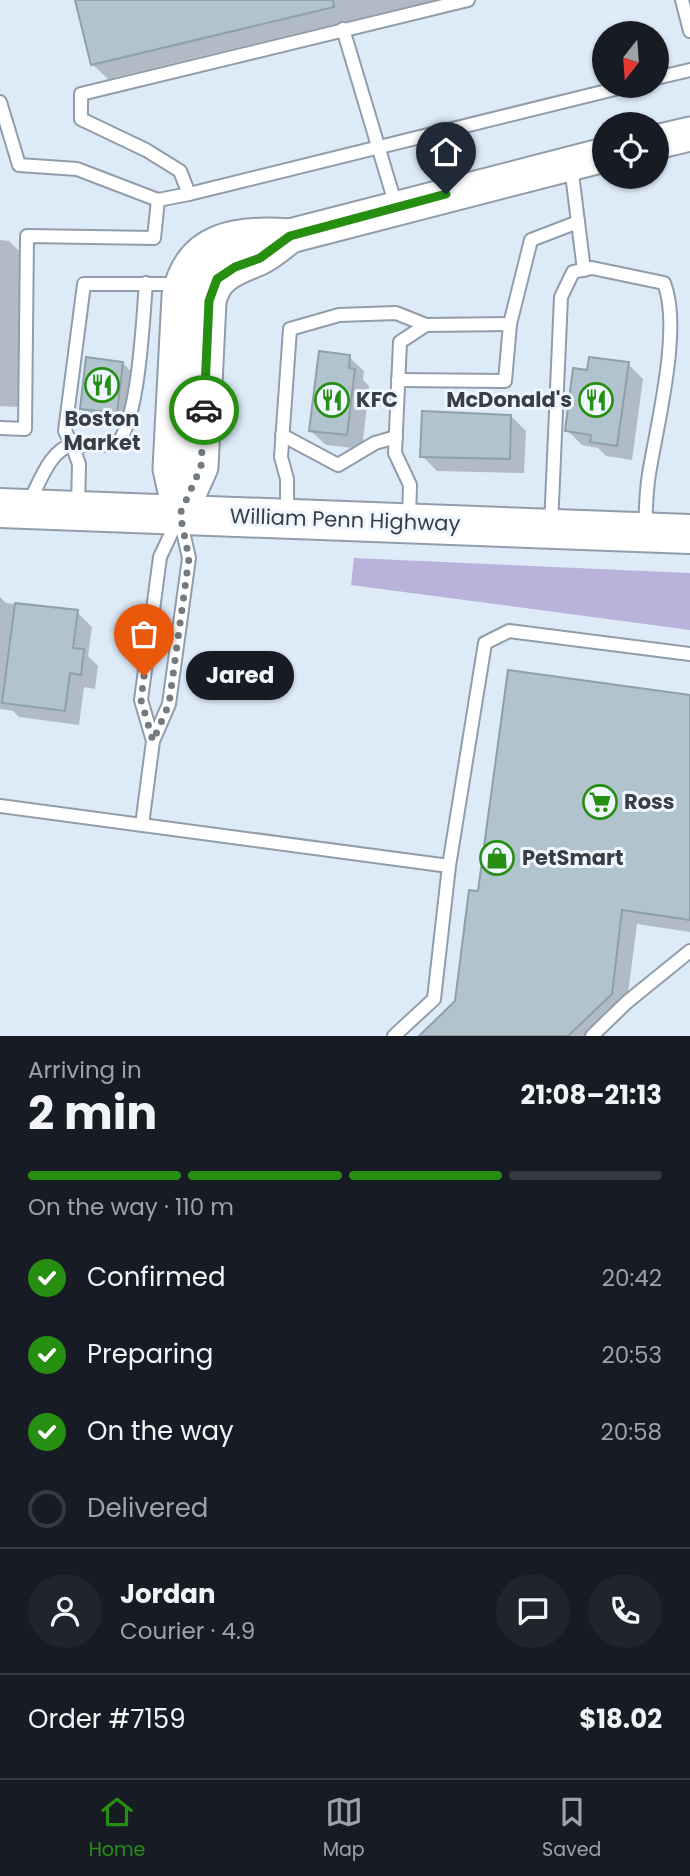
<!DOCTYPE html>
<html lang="en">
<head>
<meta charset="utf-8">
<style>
  :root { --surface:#171b24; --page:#20242c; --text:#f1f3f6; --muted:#9ea1a6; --line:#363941; --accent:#268f12 }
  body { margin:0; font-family:Poppins,sans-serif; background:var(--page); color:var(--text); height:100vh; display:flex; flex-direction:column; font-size:26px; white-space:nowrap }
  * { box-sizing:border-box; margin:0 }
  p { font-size:23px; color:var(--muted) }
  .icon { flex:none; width:38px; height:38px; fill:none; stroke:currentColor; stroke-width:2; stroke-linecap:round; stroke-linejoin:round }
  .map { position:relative; height:1036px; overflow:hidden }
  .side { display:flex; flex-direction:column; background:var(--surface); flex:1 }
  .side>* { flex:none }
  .needle { width:46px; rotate:197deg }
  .buttons { position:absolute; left:592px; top:21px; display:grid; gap:14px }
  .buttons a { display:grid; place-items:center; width:77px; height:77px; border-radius:50%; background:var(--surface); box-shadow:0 2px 5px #0004; font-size:35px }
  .pin { position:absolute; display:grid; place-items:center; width:60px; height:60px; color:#fff; margin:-72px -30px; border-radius:50% 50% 50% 0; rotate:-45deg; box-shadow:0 0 7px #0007 }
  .pin .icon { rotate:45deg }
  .courier { position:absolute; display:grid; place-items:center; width:70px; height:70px; margin:-35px; border:5px solid #268f12; border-radius:50%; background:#fff; color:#222; box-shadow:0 2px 9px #0007 }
  .bubble { position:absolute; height:49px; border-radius:24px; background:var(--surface); box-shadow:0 2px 5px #0004; font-size:23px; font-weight:700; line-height:49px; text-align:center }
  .summary em { font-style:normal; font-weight:700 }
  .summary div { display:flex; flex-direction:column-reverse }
  .summary { display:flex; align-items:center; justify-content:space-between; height:119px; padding:0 28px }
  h1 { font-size:46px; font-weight:700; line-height:52px }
  .bar { display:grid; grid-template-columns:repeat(4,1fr); gap:10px 7px; align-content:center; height:84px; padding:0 28px }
  .bar i { height:9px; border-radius:5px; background:var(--line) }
  .bar .on { background:var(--accent) }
  .bar p { grid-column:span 4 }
  .line { display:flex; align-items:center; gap:18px; padding:0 28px; border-top:2px solid var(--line) }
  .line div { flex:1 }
  .round { display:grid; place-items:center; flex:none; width:74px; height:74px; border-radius:37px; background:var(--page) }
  ol { padding:0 28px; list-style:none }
  li { display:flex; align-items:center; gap:21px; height:77px }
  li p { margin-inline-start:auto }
  li .icon { padding:7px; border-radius:50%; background:var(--accent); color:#fff; stroke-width:4 }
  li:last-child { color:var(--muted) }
  li i { width:38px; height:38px; border:4px solid var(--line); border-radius:50% }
  .tab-bar { display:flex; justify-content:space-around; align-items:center; height:98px; border-top:2px solid var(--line); background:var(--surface); font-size:19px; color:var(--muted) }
  .tab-bar a { display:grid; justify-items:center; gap:4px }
  .tab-bar .on { color:var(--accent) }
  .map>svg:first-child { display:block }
</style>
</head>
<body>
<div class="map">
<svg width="690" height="1036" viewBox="0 0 690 1036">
  <rect width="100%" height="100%" fill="#ddeaf8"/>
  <path fill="#b9b2da" d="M 354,558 L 690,573 L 690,630 L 351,585 Z"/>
  <g fill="#0003">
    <path d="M 77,0 L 435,0 L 108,79 L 93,65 Z"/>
    <path d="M 0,240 L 9,241 L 24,256 L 18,407 L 0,406 Z"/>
    <path d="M 349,357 L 364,371 L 363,380 L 369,386 L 362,449 L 326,445 L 311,431 Z"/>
    <path d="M 123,363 L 137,378 L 131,427 L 97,423 L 82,408 Z"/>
    <path d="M 628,364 L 643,379 L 632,460 L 606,456 L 598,448 L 582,445 L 567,430 Z"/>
    <path d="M 511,416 L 526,431 L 524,473 L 437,471 L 422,456 Z"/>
    <path d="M 0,597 L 6,603 L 77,612 L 92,627 L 88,656 L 98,666 L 95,689 L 84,687 L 79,725 L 19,717 L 13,711 L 0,709 Z"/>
    <path d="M 690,697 L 690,932 L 637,924 L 626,1009 L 598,1036 L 421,1036 L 456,1002 L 480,893 Z"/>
  </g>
  <g fill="#b1c3cc" stroke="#8ea0a9" stroke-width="2">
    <path d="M 75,0 L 333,0 L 334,7 L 91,65 Z"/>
    <path d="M 319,351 L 350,355 L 349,368 L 355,369 L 347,435 L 309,431 Z"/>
    <path d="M 86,357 L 123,362 L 117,413 L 80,409 Z"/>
    <path d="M 589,357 L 629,362 L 617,446 L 590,442 L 591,435 L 565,431 L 573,368 L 587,370 Z"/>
    <path d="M 422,411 L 511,415 L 510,459 L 420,457 Z"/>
    <path d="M 15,603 L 78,610 L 73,648 L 84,649 L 81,675 L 70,673 L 65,711 L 2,703 Z"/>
    <path d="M 508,670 L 690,695 L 690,920 L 622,910 L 612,994 L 568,1036 L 419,1036 L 455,1001 L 469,890 L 478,891 Z"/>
  </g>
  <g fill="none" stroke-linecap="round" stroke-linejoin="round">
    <g stroke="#919daa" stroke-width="16">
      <g id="service">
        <path d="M 468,0 L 81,94 L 81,119 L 146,150 L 180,171 L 189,194 L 627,86"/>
        <path d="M 682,0 L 690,31"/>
        <path d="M 343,29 L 396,206"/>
        <path d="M 656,78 L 690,70"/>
        <path d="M 0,102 L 19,165 L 77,169 L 158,200"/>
        <path d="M 571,166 L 584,270"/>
        <path d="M 146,283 C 143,316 139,427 115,445 L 72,445 L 65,431 L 84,284 L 181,284"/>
        <path d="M 398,380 L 505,381 L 510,324 L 531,240 L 578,222"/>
        <path d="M 0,428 L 25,429 L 27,236 L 154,238 L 158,200 L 189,194"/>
        <path d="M 282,435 L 338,465 L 375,443 L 396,437"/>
        <path d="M 28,504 C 39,485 49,450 72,445 L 79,464 L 78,507"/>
        <path d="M 287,516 L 287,479 L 281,457 L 290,329 L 339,315 L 396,313 L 426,325 L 510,324"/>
        <path d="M 409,520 L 410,485 L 395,453 L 400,342 L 426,325"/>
        <path d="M 551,526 L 561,297 L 573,272 L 592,268 L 664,283 C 682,328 657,424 649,474 C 646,492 646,510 645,528"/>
        <path d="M 153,741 L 141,700 L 160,557 L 177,521"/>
        <path d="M 0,806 L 449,866"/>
        <path d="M 142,825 L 153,741 L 169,704 L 189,558 L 180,518"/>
        <path d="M 394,1036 L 434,999 L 449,866 L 485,643 L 509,631 L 690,654"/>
        <path d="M 592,1036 L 627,1002 L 690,951"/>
      </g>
    </g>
    <g stroke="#919daa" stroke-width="37">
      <g id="secondary">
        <path d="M 656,142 L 690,134"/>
        <path d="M 180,514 L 170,469 L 179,296 C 190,237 239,232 290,236 L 604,155"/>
        <path d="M 180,514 L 201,467 L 209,301 C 215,274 234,269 257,259 C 269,254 280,244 290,236"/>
      </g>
    </g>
    <g stroke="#919daa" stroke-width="42">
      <path id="trunk" d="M 0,508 L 690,534"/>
    </g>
    <use href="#service" stroke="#fff" stroke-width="12"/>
    <use href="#secondary" stroke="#fff" stroke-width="33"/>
    <use href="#trunk" stroke="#fff" stroke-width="38"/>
  </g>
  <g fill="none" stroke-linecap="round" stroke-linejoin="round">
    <path stroke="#727a82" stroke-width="7" stroke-dasharray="0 12.6" d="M 144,676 L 141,700 L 153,741 L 169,704 L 189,558 L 180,514 L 201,467 L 204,410"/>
    <path stroke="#268f12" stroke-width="9" d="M 204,410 L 209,301 L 217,279 L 235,267 L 260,258 L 290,236 L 446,194"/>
  </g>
  <defs>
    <g id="restaurant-ring" transform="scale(1.75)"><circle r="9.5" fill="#eef6ff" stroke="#268f12" stroke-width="1.5"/><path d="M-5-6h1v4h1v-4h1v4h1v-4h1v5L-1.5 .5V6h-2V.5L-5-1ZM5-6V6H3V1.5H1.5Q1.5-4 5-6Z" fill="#268f12"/></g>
    <g id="supermarket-ring" transform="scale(1.75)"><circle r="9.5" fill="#eef6ff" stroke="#268f12" stroke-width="1.5"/><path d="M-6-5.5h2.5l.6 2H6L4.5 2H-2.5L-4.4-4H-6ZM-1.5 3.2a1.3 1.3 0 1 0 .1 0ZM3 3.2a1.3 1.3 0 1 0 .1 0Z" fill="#268f12"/></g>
    <g id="shop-ring" transform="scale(1.75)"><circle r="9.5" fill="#eef6ff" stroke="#268f12" stroke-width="1.5"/><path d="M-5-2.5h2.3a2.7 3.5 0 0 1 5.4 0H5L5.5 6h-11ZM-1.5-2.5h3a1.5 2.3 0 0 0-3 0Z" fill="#268f12"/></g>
  </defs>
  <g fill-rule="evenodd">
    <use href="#restaurant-ring" x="102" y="385"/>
    <use href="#restaurant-ring" x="332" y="400"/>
    <use href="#restaurant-ring" x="596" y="400"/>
    <use href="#supermarket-ring" x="600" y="802"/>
    <use href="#shop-ring" x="497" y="858"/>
  </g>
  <g text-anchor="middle" stroke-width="6" stroke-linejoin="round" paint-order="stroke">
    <g font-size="21" font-weight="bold" fill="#393e43" stroke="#eef6ff" text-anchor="start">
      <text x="356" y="407">KFC</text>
      <text x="572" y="407" text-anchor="end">McDonald's</text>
      <text x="102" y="426" text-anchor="middle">Boston<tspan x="102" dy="24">Market</tspan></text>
      <text x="624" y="809">Ross</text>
      <text x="522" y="865">PetSmart</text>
    </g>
    <g font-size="21" fill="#393e43" stroke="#eef6ff">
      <text transform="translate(345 520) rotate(2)" y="7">William Penn Highway</text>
    </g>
  </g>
</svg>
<div class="buttons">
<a><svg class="needle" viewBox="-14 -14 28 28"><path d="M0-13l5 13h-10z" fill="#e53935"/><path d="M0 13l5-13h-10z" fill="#9ea1a6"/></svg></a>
<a><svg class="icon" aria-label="locate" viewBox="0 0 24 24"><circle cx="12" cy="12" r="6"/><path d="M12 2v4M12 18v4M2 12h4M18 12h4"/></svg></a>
</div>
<div class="pin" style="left:144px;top:676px;background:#ea580c"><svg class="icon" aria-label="bag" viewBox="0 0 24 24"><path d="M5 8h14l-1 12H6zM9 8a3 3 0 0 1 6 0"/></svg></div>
<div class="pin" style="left:446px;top:194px;background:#1f2937"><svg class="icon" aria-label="home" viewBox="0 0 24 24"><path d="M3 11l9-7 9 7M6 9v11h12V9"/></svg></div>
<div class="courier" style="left:204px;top:410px"><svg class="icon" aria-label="car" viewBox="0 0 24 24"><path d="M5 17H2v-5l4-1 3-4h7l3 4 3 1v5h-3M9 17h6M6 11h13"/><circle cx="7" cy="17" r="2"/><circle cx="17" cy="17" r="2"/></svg></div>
<div class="bubble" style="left:186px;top:651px;width:108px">Jared</div>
</div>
<section class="side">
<div class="summary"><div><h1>2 min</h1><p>Arriving in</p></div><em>21:08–21:13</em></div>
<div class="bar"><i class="on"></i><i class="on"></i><i class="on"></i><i></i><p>On the way · 110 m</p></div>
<ol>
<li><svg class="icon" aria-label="check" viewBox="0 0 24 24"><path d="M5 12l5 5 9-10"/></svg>Confirmed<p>20:42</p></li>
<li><svg class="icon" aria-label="check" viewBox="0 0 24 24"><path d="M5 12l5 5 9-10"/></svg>Preparing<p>20:53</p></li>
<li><svg class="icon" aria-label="check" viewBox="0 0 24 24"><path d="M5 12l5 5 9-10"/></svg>On the way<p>20:58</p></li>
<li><i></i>Delivered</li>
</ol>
<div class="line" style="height:126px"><a class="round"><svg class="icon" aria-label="person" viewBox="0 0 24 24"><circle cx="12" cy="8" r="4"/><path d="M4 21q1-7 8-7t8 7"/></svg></a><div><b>Jordan</b><p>Courier · 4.9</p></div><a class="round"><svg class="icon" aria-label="chat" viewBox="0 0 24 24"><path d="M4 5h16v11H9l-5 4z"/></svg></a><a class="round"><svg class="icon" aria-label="phone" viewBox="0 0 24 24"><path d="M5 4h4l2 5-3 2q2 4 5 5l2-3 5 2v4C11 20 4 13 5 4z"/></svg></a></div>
<div class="line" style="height:91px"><div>Order #7159</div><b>$18.02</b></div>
</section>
<nav class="tab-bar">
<a class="on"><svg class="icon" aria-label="home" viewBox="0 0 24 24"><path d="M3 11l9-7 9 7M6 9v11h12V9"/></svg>Home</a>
<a><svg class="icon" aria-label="map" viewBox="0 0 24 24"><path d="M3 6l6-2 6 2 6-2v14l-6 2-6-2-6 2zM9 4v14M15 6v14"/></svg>Map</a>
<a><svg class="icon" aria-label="saved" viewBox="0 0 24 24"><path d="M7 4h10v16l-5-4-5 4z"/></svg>Saved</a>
</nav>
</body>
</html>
